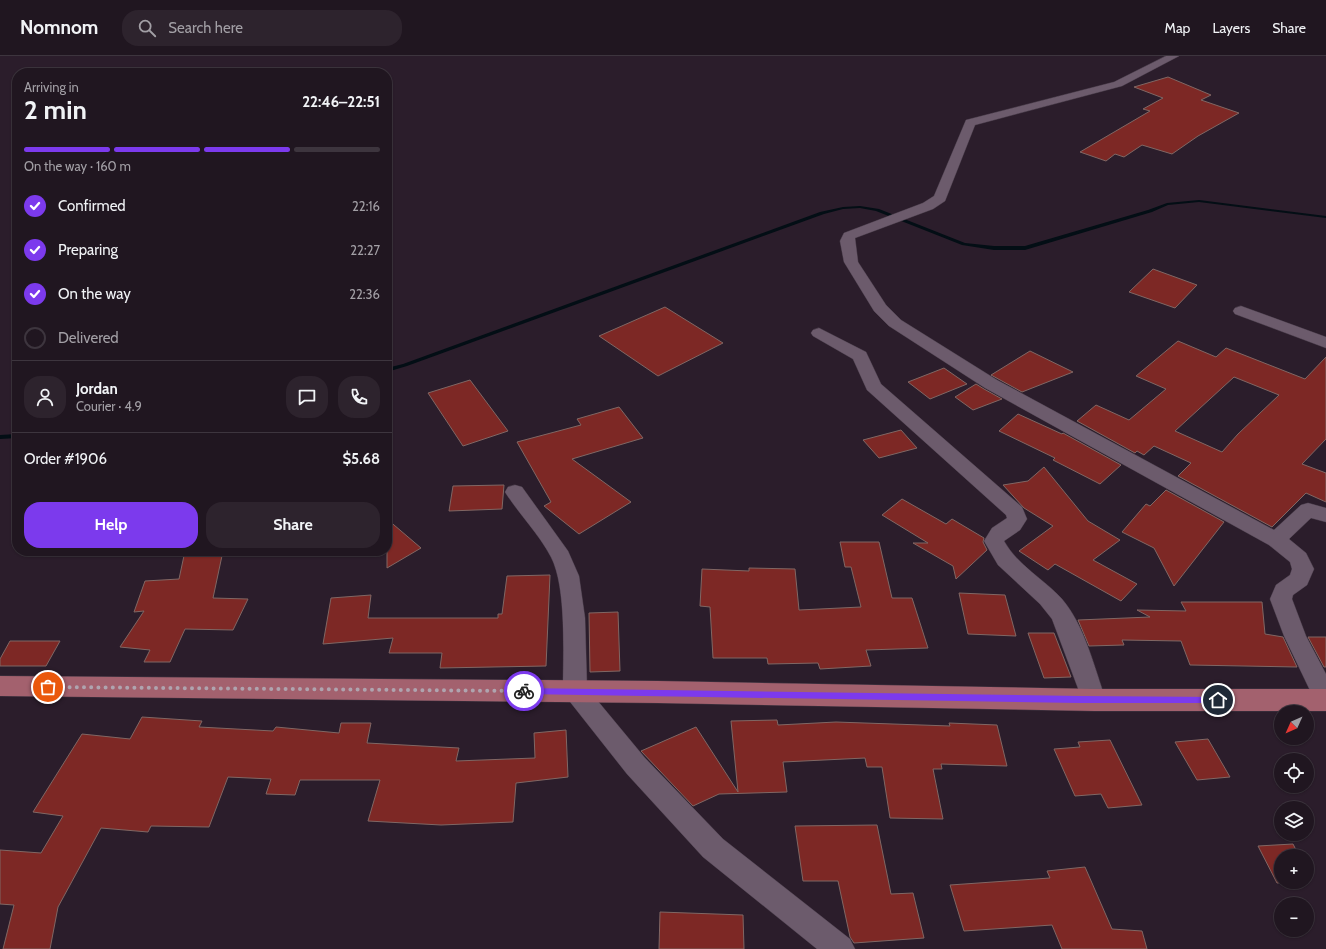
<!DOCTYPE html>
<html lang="en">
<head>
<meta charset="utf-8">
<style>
  :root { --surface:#201620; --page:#2d232d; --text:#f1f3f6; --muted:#a29fa5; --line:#3d353e; --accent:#7c3aed }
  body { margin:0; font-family:Cabin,sans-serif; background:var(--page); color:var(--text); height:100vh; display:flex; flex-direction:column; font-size:15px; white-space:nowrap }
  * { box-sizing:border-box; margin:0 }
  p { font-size:13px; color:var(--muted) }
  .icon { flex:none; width:22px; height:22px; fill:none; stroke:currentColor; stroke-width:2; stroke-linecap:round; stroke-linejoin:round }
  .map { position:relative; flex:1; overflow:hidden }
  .drawer { position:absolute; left:12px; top:12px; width:380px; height:488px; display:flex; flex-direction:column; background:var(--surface); border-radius:16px; box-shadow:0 1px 3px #0004,0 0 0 1px var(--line) }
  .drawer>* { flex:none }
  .needle { width:26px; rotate:225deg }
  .controls { position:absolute; left:1274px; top:649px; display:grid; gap:8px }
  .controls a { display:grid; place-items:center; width:40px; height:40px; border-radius:50%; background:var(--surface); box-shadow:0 1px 3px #0004,0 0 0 1px var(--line); font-size:20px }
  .pin { position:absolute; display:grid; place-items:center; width:34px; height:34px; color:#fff; margin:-17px; border:2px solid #fff; border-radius:50%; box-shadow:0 1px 4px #0007 }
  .courier { position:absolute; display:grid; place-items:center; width:40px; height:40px; margin:-20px; border:3px solid #7c3aed; border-radius:50%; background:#fff; color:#222; box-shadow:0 1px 5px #0007 }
  .summary em { font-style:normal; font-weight:800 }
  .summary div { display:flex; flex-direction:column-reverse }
  .summary { display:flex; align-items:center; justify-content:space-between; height:68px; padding:0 12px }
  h1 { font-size:26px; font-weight:800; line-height:30px }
  .bar { display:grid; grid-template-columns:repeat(4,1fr); gap:6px 4px; align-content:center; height:48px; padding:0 12px }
  .bar i { height:5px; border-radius:3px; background:var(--line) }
  .bar .active { background:var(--accent) }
  .bar p { grid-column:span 4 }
  .line { display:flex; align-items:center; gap:10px; padding:0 12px; border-top:1px solid var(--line) }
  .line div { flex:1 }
  .round { display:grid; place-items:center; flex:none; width:42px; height:42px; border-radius:16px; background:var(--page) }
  ol { padding:0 12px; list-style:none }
  li { display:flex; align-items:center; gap:12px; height:44px }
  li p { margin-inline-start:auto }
  li .icon { padding:4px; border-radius:50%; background:var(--accent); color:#fff; stroke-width:4 }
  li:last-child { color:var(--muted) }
  li i { width:22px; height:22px; border:2px solid var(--line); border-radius:50% }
  .action { display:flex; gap:8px; margin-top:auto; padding:8px 12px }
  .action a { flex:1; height:46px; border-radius:16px; background:var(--accent); color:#fff; font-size:16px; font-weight:800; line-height:46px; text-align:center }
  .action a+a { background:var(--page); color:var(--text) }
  header { display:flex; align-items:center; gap:24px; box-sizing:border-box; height:56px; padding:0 20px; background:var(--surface); border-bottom:1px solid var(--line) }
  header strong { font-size:19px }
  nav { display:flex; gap:22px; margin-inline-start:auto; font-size:14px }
  .search { width:280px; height:36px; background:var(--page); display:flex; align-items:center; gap:10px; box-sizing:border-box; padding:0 14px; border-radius:16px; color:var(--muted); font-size:15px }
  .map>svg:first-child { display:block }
</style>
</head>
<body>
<header>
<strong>Nomnom</strong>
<div class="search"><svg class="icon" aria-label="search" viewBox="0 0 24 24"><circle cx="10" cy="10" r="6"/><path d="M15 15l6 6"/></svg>Search here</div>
<nav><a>Map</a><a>Layers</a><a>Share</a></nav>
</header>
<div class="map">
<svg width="1326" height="893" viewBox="0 0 1326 893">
  <rect width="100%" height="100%" fill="#2b1d2b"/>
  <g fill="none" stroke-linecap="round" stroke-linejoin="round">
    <g fill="#030e15" fill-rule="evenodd">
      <path d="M 1199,144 L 1326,160 L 1326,162 L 1199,146 L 1168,149 L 1152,156 L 1025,194 L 994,194 L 962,189 L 876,155 L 860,152 L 843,153 L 824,158 L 407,310 L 387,316 L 387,312 L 403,308 L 820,156 L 843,151 L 860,150 L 879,153 L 965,187 L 994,190 L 1025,190 L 1148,154 L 1167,147 Z"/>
      <path d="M 17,378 L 17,382 L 0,383 L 0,379 Z"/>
    </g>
  </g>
  <g fill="#7d2825" stroke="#806764" fill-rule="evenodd">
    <path d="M 1168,21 L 1211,39 L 1201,44 L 1239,57 L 1198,80 L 1172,98 L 1142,89 L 1124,101 L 1115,98 L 1106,105 L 1080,96 L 1150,55 L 1143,53 L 1163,42 L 1134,31 Z"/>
    <path d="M 1153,213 L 1197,229 L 1175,252 L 1129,236 Z"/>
    <path d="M 665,251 L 723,287 L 658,320 L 599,280 Z"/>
    <path d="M 1178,285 L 1216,301 L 1226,292 L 1305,323 L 1326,301 L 1326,383 L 1302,408 L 1326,417 L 1326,446 L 1306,437 L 1272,471 L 1178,420 L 1191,407 L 1154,390 L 1144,399 L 1137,395 L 1135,397 L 1077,365 L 1096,349 L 1129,364 L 1166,333 L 1136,320 ZM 1234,321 L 1279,339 L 1238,378 L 1222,396 L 1175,375 Z"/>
    <path d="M 1030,295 L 1073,316 L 1022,336 L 991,319 Z"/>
    <path d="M 944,312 L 967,328 L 930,343 L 908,326 Z"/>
    <path d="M 470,324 L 508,375 L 463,390 L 428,337 Z"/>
    <path d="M 976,328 L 984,333 L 1002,343 L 973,354 L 955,341 Z"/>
    <path d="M 619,351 L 643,382 L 572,403 L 631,446 L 579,478 L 544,450 L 551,446 L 517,386 L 581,369 L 577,363 Z"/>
    <path d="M 1018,358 L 1062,378 L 1063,377 L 1121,409 L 1100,428 L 1053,404 L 1055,402 L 999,375 Z"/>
    <path d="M 901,374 L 917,392 L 879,402 L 863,384 Z"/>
    <path d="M 1044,411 L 1088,465 L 1120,484 L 1093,504 L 1137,528 L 1121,545 L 1055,508 L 1048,514 L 1019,495 L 1053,470 L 1024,452 L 1003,429 L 1028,425 Z"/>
    <path d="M 504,429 L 502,453 L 449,455 L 453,430 Z"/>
    <path d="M 1166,434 L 1224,466 L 1174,530 L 1154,492 L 1122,476 L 1146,448 L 1150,450 Z"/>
    <path d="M 902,443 L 946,468 L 952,463 L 984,482 L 983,486 L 987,494 L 956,523 L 953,510 L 913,487 L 928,487 L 882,459 Z"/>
    <path d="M 387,463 L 421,492 L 387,512 Z"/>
    <path d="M 840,486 L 879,486 L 892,542 L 912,542 L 928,592 L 866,594 L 871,610 L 820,613 L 818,607 L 768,608 L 767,602 L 713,602 L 710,551 L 700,550 L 702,513 L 749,515 L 749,512 L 795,513 L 799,554 L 861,551 L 851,511 L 845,511 Z"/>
    <path d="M 185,495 L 223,495 L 213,542 L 248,543 L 233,574 L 185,573 L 170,606 L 144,606 L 150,594 L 120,591 L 144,555 L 134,556 L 145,525 L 179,523 Z"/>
    <path d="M 550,519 L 546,610 L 440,612 L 442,597 L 389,597 L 393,582 L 323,588 L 331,542 L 371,539 L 368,562 L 498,562 L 498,558 L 502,558 L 507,520 Z"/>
    <path d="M 959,537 L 1005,539 L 1016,580 L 968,578 Z"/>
    <path d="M 1181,546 L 1262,546 L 1265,578 L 1283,581 L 1297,611 L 1190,609 L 1181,585 L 1122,584 L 1124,589 L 1089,590 L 1078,564 L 1150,561 L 1137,554 L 1186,555 Z"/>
    <path d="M 618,556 L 620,615 L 590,616 L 589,557 Z"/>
    <path d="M 1028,577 L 1054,577 L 1071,621 L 1044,622 Z"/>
    <path d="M 1308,581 L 1326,581 L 1326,611 L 1324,611 Z"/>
    <path d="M 10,585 L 60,585 L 46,610 L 0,610 L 0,603 Z"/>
    <path d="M 142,661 L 202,665 L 199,671 L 273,675 L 276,671 L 339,677 L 341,667 L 371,667 L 367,687 L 459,692 L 456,705 L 535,702 L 534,677 L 566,674 L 568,721 L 516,727 L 513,766 L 441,769 L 368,765 L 380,724 L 300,724 L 295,739 L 266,738 L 271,723 L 228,721 L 209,771 L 151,770 L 148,776 L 101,772 L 58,851 L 50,893 L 3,893 L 14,849 L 0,848 L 0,794 L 41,797 L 63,760 L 33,756 L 82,678 L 130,683 Z"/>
    <path d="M 777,664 L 778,669 L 836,666 L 950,670 L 949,667 L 997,669 L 1007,710 L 941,708 L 942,713 L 933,713 L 943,763 L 890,762 L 882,711 L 867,711 L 865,702 L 783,706 L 787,736 L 719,738 L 693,750 L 641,695 L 696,671 L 738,736 L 731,665 Z"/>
    <path d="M 1208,683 L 1230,721 L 1197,724 L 1175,686 Z"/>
    <path d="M 1110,684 L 1142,749 L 1108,752 L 1101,738 L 1075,740 L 1054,693 L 1080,691 L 1078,686 Z"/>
    <path d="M 877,769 L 891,838 L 913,837 L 924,882 L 854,887 L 850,881 L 838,825 L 803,825 L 795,770 Z"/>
    <path d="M 1293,788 L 1299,800 L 1281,800 L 1281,826 L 1298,826 L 1277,827 L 1258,790 Z"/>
    <path d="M 1085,811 L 1112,873 L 1142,875 L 1147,893 L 1062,893 L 1052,869 L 964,875 L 950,829 L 1050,822 L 1047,815 Z"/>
    <path d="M 660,856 L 743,859 L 744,893 L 659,893 Z"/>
  </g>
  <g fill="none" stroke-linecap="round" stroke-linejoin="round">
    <g stroke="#453946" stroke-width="1">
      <g id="street">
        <path d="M 1166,0 L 1179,0 L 1122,30 L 975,69 L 945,145 L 933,153 L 855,182 L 858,206 L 886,249 L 901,264 L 997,324 L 1274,474 L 1301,449 L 1308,447 L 1326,452 L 1326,466 L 1311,462 L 1289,483 L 1306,497 L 1314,513 L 1307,529 L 1293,539 L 1292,543 L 1306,580 L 1326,618 L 1326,652 L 1317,649 L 1284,580 L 1270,543 L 1276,529 L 1290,519 L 1292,513 L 1290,506 L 1269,489 L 985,332 L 889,270 L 874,255 L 844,206 L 840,185 L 844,177 L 923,147 L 934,140 L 966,64 L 1114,26 Z"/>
        <path d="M 1241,250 L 1326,281 L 1326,292 L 1235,258 L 1233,255 L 1235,252 Z"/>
        <path d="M 819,272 L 866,296 L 881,328 L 1022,451 L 1027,463 L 1020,474 L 1004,485 C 1018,510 1044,523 1062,543 C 1085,570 1094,611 1106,644 L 1103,651 L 1094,654 L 1085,651 L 1052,563 L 1040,548 L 998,509 L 984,485 L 992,472 L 1007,462 L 1006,459 L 867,334 L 853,303 L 813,280 L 811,277 L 813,274 Z"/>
        <path d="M 515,429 L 522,431 L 568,495 L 579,520 L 585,562 L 587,632 L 645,702 L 723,783 L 850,883 L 855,893 L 817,893 L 703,801 L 627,718 L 567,642 L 563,635 C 563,600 567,532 551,501 C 539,478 519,458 505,436 L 508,431 Z"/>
      </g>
    </g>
    <g stroke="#453946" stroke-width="1">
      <path id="primary" d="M 0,620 L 658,625 L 1094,633 L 1326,633 L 1326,655 L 1094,655 L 658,647 L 0,640 Z"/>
    </g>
    <use href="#street" fill="#6c5b6c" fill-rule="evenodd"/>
    <use href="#primary" fill="#a3616e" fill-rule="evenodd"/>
  </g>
  <path fill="#7c3aed" d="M 524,632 L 1079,640 L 1218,641 L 1222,644 L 1218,647 L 1079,647 L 524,638 L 520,635 Z"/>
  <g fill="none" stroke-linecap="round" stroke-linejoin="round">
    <path stroke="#afa4af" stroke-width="4" stroke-dasharray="0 7.2" d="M 48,631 L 524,635"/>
  </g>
</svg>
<div class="controls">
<a><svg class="needle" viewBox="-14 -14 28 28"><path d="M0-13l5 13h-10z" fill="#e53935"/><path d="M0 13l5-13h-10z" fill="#a29fa5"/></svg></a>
<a><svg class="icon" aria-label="locate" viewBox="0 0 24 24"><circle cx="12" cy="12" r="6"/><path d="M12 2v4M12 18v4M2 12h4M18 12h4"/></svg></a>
<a><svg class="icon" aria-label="layers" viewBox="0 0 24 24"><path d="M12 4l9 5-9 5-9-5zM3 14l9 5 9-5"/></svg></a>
<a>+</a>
<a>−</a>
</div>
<div class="pin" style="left:48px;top:631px;background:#ea580c"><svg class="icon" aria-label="bag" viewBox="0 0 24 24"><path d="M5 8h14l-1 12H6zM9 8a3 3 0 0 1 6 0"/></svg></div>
<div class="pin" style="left:1218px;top:644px;background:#1f2937"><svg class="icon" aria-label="home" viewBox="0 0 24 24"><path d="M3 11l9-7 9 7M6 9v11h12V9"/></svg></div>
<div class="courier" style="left:524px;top:635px"><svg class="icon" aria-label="bike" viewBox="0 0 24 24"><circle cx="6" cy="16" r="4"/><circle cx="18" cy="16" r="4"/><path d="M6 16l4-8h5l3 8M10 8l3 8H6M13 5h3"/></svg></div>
<section class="drawer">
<div class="summary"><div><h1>2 min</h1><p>Arriving in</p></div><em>22:46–22:51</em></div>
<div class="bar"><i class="active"></i><i class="active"></i><i class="active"></i><i></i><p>On the way · 160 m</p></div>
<ol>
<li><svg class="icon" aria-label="check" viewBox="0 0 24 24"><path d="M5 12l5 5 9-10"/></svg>Confirmed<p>22:16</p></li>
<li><svg class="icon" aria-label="check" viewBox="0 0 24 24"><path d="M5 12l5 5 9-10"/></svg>Preparing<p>22:27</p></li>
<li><svg class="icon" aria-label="check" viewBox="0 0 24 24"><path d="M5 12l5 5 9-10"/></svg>On the way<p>22:36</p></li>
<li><i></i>Delivered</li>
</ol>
<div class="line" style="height:72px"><a class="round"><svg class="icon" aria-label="person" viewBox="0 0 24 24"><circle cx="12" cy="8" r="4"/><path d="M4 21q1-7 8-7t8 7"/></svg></a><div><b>Jordan</b><p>Courier · 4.9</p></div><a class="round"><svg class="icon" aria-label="chat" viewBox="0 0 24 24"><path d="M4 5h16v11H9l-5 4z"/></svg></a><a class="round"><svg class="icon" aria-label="phone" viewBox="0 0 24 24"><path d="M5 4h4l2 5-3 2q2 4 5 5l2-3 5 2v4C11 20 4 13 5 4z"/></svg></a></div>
<div class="line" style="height:52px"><div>Order #1906</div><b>$5.68</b></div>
<div class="action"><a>Help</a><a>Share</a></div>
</section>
</div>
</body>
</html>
